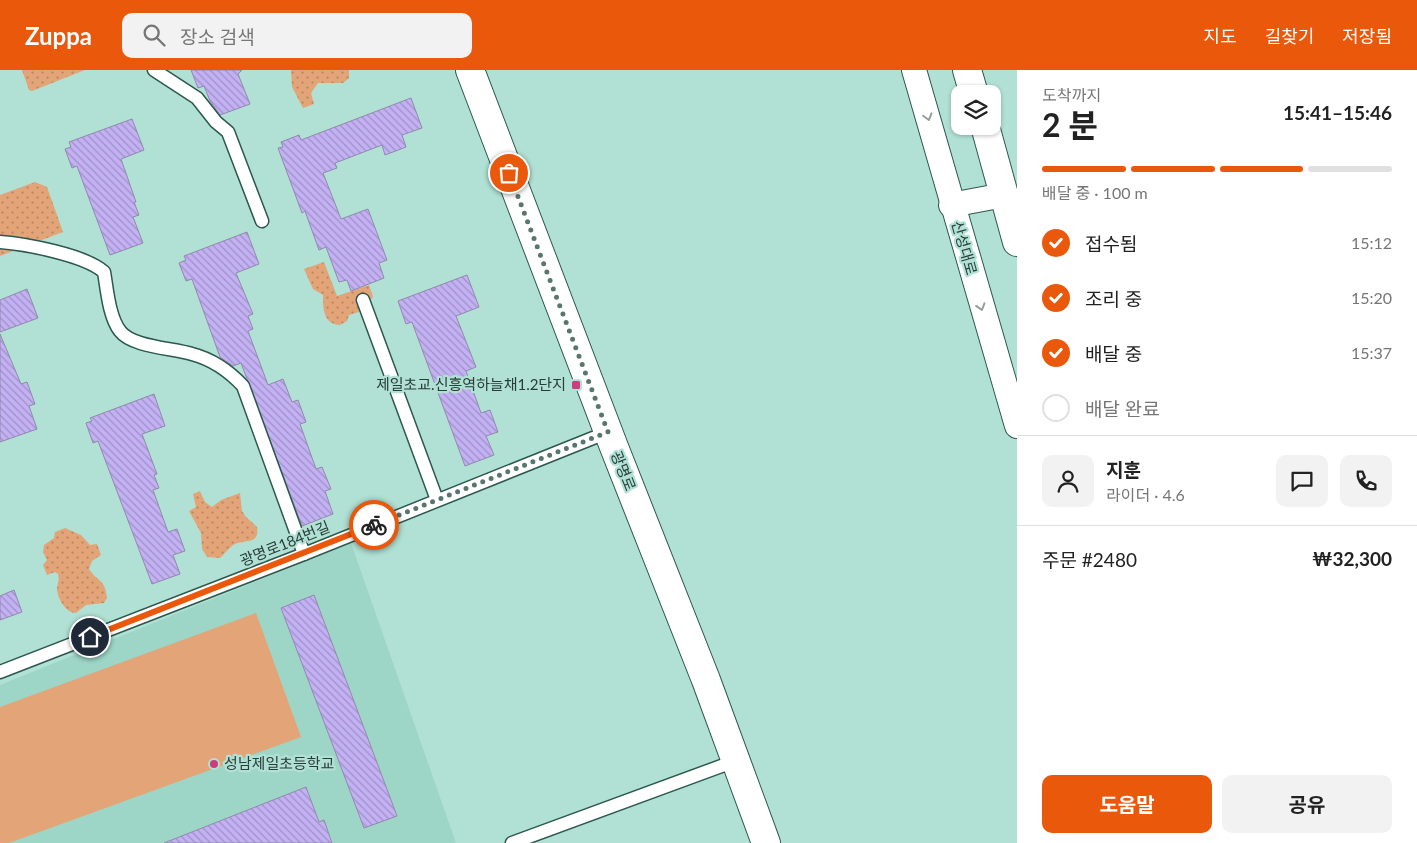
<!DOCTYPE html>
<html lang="ko">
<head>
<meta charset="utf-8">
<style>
  :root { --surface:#fff; --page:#f2f2f2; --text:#222; --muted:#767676; --line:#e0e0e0; --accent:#ea580c }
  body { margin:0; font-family:Lato,"Noto Sans KR",sans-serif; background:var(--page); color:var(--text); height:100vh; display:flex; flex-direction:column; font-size:19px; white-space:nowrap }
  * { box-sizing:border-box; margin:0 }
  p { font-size:16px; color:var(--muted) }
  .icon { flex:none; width:28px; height:28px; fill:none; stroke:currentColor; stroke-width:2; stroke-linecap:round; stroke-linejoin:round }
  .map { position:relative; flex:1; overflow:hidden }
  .sheet { display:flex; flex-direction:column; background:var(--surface); width:400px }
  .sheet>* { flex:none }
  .controls { position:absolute; left:951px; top:15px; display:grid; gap:10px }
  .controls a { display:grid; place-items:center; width:50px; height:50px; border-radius:10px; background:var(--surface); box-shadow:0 1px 4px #0004; font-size:25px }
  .pin { position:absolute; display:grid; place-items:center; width:42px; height:42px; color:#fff; margin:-21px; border:2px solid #fff; border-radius:50%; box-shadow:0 1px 5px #0007 }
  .courier { position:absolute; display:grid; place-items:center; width:50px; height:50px; margin:-25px; border:4px solid #ea580c; border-radius:50%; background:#fff; color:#222; box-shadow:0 1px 6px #0007 }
  .overview em { font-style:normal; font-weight:700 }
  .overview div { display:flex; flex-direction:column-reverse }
  .overview { display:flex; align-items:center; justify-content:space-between; height:85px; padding:0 25px }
  h1 { font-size:32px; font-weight:700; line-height:38px }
  .bar { display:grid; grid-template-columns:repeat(4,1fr); gap:8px 5px; align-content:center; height:60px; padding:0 25px }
  .bar i { height:6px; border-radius:4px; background:var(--line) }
  .bar .current { background:var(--accent) }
  .bar p { grid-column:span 4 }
  .line { display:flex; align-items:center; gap:12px; padding:0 25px; border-top:1px solid var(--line) }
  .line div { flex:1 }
  .round { display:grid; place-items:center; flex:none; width:52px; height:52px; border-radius:10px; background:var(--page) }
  ol { padding:0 25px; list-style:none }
  li { display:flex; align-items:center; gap:15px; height:55px }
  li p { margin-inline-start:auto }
  li .icon { padding:5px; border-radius:50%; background:var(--accent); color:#fff; stroke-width:4 }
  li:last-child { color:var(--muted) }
  li i { width:28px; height:28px; border:2px solid var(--line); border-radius:50% }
  .primary-button { display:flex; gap:10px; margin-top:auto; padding:10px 25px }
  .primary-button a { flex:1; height:58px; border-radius:10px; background:var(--accent); color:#fff; font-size:20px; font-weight:700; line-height:58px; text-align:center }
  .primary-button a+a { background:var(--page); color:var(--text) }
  header { display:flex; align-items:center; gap:30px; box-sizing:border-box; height:70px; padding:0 25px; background:var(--accent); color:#fff }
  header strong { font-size:24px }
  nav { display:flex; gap:28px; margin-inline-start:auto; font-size:18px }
  .search { width:350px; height:45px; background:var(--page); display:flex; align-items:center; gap:12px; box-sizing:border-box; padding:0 18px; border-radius:10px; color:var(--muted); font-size:19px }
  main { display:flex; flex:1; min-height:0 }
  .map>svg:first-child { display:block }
</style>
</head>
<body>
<header>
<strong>Zuppa</strong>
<div class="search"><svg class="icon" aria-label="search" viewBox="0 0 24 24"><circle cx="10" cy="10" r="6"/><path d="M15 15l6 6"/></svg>장소 검색</div>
<nav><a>지도</a><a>길찾기</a><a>저장됨</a></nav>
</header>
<main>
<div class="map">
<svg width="1017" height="773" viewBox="0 0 1017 773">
  <defs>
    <pattern id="park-dots" width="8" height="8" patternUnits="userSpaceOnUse" patternTransform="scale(1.25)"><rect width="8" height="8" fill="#e3a477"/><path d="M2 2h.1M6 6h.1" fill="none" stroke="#b88762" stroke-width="1.8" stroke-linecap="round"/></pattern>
    <pattern id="building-back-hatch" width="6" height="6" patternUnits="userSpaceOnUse" patternTransform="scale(1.25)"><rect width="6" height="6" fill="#c3b1f4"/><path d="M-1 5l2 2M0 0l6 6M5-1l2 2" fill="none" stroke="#9e91c6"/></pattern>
  </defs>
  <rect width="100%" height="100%" fill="#b1e1d4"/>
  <path fill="#9dd6c6" d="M 351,473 L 456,773 L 0,773 L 0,615 Z"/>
  <path fill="#e3a477" d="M 256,543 L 301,667 L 9,773 L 0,773 L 0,637 Z"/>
  <g fill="url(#park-dots)">
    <path d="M 22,0 L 85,0 L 32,21 L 29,20 Z"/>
    <path d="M 291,0 L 349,0 L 349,8 L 343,13 L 318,13 L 311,23 L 314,34 L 303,38 L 292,17 Z"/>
    <path d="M 35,112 L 47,117 L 63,162 L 0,186 L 0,125 Z"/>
    <path d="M 324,192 L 337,226 L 369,215 L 373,227 L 362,241 L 349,245 L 347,251 L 340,255 C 323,254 323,238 323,225 L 313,219 L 304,199 Z"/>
    <path d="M 200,421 L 205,432 L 212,437 L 221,430 L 240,423 L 242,441 L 246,447 L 257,457 C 260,475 245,469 235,474 C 229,477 225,484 220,488 L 207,487 L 202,479 L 201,463 L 189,441 L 196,437 L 193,424 Z"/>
    <path d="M 65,458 L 81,465 L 90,475 L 97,474 L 101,485 L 92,491 L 89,499 C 97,512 105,508 107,528 L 104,533 L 86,535 L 76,543 C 66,543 58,529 57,520 C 57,514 60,510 58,504 L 55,502 L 47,505 L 43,495 L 47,490 L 43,482 L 44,475 L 54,468 L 55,462 Z"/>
  </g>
  <g fill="url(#building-back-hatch)" stroke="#9189ac">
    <path d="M 191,0 L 242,0 L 238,4 L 250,34 L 220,45 L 210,31 L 204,16 L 198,18 Z"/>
    <path d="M 411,28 L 422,58 L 402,65 L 406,77 L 385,85 L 382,75 L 335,93 L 337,98 L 323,103 L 341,149 L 368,139 L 387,190 L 379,193 L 384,208 L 351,221 L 347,210 L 339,212 L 326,177 L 319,180 L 305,141 L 302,143 L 278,78 L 283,77 L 281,72 L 299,65 L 301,70 Z"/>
    <path d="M 132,49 L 144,80 L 121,89 L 136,132 L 134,132 L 139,145 L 133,147 L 143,173 L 110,185 L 77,96 L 72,98 L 65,79 L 71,77 L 69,72 Z"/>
    <path d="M 247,162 L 259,194 L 236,203 L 253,244 L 248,246 L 253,259 L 248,261 L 268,315 L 283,309 L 292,332 L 298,330 L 306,352 L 300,354 L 316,399 L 322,397 L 331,419 L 325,421 L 333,444 L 302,456 L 241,293 L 233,296 L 220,287 L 192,209 L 186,211 L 179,193 L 186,190 L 184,186 Z"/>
    <path d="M 467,205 L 479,237 L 456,246 L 476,297 L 466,301 L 481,343 L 490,340 L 498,362 L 486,366 L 494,385 L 465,396 L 412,252 L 406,254 L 398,231 Z"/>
    <path d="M 27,219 L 38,248 L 0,262 L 0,230 Z"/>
    <path d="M 0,264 L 21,314 L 27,312 L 35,334 L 29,336 L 37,359 L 0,372 Z"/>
    <path d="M 154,324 L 165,356 L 142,364 L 157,404 L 154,405 L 159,418 L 153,420 L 168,462 L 177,459 L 185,481 L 173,485 L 180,504 L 152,514 L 98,371 L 93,373 L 86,353 L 92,351 L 90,348 Z"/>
    <path d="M 14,520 L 22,542 L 0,550 L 0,526 Z"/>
    <path d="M 314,525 L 397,746 L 364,758 L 281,538 Z"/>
    <path d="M 306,717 L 319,752 L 324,750 L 332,773 L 164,773 Z"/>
  </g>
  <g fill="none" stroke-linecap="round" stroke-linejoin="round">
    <g stroke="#2c584e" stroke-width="15">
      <g id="service">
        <path d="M 154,0 L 197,28 L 216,52 L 228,62 L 262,151"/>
        <path d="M 0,172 C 26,174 85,185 104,202 C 107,219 109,247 120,261 C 132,277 172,278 192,284 C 211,289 229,301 243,316 L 304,484"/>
        <path d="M 363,230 L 437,430"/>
        <path d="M 0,602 L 304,484 L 608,362"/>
        <path d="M 512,773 L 735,691"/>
      </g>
    </g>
    <g stroke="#2c584e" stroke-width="26">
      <g id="minor">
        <path d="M 914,0 L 1017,356"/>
        <path d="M 951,135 L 1004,125"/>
      </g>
    </g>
    <g stroke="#2c584e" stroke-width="30">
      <path id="secondary" d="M 470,0 L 614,377 L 706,610 L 766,773"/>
    </g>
    <g stroke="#2c584e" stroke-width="30">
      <g id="primary">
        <path d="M 967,0 L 974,24"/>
        <path d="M 985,56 L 1017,172"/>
      </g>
    </g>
    <use href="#service" stroke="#fff" stroke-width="12"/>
    <use href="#minor" stroke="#fff" stroke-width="24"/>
    <use href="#secondary" stroke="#fff" stroke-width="28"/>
    <use href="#primary" stroke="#fff" stroke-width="28"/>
  </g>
  <defs><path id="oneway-chevron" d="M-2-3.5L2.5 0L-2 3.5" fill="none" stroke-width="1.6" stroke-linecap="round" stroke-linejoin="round" transform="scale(1.25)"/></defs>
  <g stroke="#949e9b">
    <use href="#oneway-chevron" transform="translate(928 47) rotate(74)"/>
    <use href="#oneway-chevron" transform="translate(981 237) rotate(73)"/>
  </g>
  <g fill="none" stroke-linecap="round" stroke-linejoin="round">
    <path stroke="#59766e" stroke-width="5" stroke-dasharray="0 9" d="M 374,455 L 608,362 L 509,103"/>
    <path stroke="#ea580c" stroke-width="6" d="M 90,567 L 374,455"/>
  </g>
  <g fill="#c73f7c" stroke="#b1e1d4" stroke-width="2">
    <rect x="571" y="310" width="10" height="10" rx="2.5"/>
    <circle cx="214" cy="694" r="5"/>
  </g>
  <g text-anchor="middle" stroke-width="4.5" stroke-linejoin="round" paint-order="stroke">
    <g font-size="15" fill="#293d37" stroke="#b1e1d4">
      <text transform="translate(964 178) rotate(74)" y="5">산성대로</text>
      <text transform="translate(623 401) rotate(68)" y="5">광명로</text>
      <text transform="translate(285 474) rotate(-22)" y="5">광명로184번길</text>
    </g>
    <g font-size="15" fill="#293d37" stroke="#b1e1d4" text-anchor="end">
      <text x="566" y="320">제일초교.신흥역하늘채1.2단지</text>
      <text x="224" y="699" text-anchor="start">성남제일초등학교</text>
    </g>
  </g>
</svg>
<div class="controls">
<a><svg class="icon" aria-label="layers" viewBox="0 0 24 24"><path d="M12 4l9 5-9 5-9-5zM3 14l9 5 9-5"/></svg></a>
</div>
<div class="pin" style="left:509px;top:103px;background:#ea580c"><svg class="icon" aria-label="bag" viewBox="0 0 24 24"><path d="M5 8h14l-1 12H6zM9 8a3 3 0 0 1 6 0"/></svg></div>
<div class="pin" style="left:90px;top:567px;background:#1f2937"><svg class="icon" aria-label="home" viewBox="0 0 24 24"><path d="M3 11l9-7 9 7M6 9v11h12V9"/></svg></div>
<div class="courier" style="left:374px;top:455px"><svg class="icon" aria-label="bike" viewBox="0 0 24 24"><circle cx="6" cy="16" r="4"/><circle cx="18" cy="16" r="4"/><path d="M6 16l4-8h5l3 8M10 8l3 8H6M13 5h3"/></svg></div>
</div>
<section class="sheet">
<div class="overview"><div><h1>2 분</h1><p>도착까지</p></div><em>15:41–15:46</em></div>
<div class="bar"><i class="current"></i><i class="current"></i><i class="current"></i><i></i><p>배달 중 · 100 m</p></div>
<ol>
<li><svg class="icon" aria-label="check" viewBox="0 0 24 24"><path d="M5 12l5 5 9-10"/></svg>접수됨<p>15:12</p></li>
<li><svg class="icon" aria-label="check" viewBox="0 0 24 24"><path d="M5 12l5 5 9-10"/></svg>조리 중<p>15:20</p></li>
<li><svg class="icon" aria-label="check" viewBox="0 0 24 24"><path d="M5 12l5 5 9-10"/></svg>배달 중<p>15:37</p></li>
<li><i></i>배달 완료</li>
</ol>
<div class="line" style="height:90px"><a class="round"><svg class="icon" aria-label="person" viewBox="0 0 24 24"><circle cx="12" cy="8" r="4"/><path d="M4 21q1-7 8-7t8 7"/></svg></a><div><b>지훈</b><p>라이더 · 4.6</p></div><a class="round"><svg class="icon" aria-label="chat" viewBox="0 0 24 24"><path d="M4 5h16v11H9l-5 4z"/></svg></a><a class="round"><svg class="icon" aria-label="phone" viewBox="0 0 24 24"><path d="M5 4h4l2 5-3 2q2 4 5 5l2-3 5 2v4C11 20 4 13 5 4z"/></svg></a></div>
<div class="line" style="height:65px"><div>주문 #2480</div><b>₩32,300</b></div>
<div class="primary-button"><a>도움말</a><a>공유</a></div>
</section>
</main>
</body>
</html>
